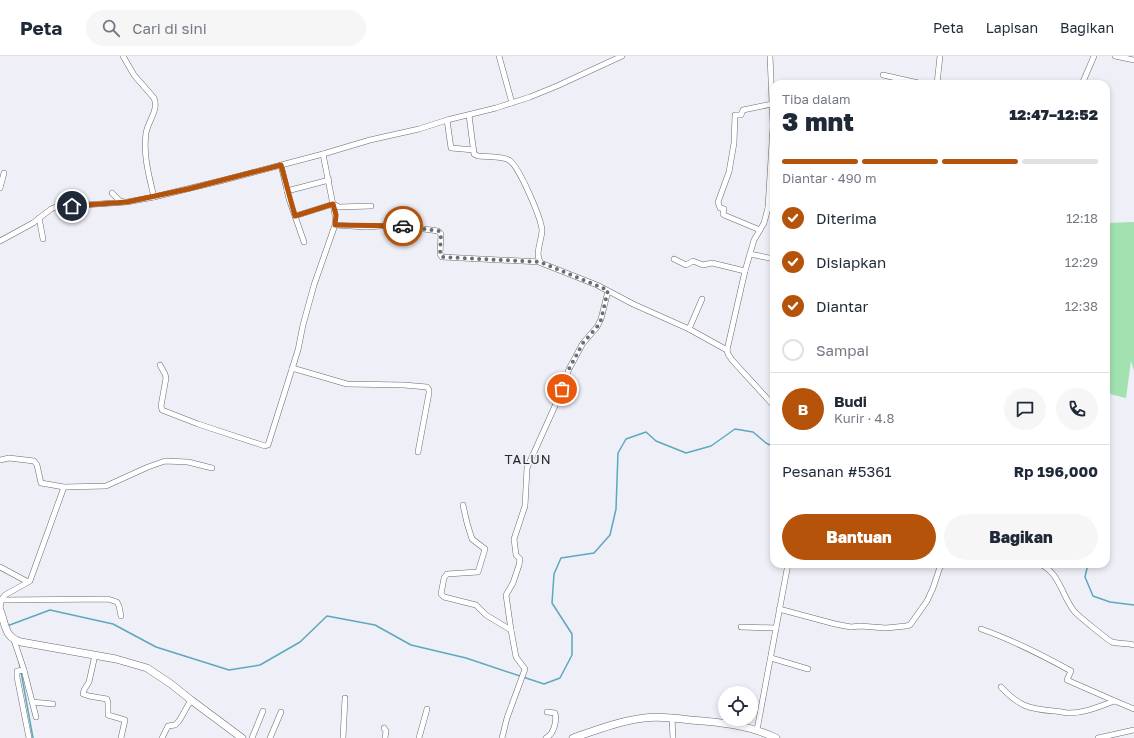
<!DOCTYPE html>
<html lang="id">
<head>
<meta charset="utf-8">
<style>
  :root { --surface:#fff; --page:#f6f6f7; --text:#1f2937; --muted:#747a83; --line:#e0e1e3; --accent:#b45309 }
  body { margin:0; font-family:"Golos Text",sans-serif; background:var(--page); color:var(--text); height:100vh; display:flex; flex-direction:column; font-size:15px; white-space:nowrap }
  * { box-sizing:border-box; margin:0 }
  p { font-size:13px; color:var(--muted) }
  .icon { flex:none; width:22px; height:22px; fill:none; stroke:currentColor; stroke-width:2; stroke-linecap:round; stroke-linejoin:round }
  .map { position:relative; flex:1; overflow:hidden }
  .side { position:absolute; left:770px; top:24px; width:340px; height:488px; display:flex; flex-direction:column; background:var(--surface); border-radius:12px; box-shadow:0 2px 6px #0003 }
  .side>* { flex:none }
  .tools { position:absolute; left:718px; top:630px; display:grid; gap:8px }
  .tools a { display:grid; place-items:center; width:40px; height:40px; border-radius:50%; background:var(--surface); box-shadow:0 2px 6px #0003; font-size:20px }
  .pin { position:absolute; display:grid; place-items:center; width:34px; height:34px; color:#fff; margin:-17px; border:2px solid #fff; border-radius:50%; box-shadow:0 1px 4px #0007 }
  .courier { position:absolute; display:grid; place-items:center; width:40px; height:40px; margin:-20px; border:3px solid #b45309; border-radius:50%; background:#fff; color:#222; box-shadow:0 1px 5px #0007 }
  .overview em { font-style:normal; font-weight:800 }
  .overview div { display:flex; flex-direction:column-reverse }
  .overview { display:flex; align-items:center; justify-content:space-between; height:68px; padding:0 12px }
  h1 { font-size:26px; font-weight:800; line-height:30px }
  .bar { display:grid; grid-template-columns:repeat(4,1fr); gap:6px 4px; align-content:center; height:48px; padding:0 12px }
  .bar i { height:5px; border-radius:3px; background:var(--line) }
  .bar .on { background:var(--accent) }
  .bar p { grid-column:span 4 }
  .line { display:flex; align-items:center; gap:10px; padding:0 12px; border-top:1px solid var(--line) }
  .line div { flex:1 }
  .round { display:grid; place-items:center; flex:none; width:42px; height:42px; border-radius:21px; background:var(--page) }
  ol { padding:0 12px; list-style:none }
  li { display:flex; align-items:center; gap:12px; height:44px }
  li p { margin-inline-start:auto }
  li .icon { padding:4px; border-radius:50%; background:var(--accent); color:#fff; stroke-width:4 }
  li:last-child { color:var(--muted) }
  li i { width:22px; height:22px; border:2px solid var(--line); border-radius:50% }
  .cta { display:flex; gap:8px; margin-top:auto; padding:8px 12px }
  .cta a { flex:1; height:46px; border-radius:24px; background:var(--accent); color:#fff; font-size:16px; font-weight:800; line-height:46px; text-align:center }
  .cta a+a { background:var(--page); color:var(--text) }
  header { display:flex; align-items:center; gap:24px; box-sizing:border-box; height:56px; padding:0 20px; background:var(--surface); border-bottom:1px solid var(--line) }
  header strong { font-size:19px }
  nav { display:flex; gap:22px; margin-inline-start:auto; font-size:14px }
  .search { width:280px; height:36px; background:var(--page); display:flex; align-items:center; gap:10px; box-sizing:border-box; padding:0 14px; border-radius:22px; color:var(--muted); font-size:15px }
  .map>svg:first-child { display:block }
</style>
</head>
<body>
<header>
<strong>Peta</strong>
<div class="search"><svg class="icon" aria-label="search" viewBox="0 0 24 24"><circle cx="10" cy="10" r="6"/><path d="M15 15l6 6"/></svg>Cari di sini</div>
<nav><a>Peta</a><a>Lapisan</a><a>Bagikan</a></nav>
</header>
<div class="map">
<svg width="1134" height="682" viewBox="0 0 1134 682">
  <rect width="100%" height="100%" fill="#eeeff7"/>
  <path fill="#a2e2b1" d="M 1134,166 L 1134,315 L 1131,305 L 1126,342 L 1106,337 L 1106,177 L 1109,167 Z"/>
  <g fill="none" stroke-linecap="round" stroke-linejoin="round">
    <g stroke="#5ea8bb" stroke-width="1.5">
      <path d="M 1088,508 L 1085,521 L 1093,540 L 1110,546 L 1134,549"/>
      <path d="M 7,570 L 50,554 L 113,568 L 156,591 L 229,614 L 260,609 L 300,586 L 327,560 L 375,569 L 411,589 L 466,602 L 544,628 L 560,622 L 572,599 L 572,578 L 552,547 L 554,518 L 561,502 L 594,497 L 610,479 L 616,453 L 618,397 L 626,383 L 646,376 L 656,385 L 686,397 L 711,390 L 735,373 L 753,376 L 766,387 L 774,391"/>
      <path d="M 19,605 L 33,682"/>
    </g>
    <g stroke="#6a6b72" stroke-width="6">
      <g id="minor">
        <path d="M 123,0 L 134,19 L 154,42 C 159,54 148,65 146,77 C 143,99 149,120 154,141"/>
        <path d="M 499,0 L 512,47"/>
        <path d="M 770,0 L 773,70 L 768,152 L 764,167 L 754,184 L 745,215 L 727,294 L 728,298 L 732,304 L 774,350"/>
        <path d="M 1115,0 L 1134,4"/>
        <path d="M 883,19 L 923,28"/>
        <path d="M 937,28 L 940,0"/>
        <path d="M 1082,28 L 1094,0"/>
        <path d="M 469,59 L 474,98 L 478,100 C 487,101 501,100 509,104 C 519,110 541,162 542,174 C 542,184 534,199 541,207 L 597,229 L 633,248 L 689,273 L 727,294"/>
        <path d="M 447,64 L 451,92 L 474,94"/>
        <path d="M 281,109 L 289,143 L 304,186"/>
        <path d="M 0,132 L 4,117"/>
        <path d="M 287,135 L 329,124"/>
        <path d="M 112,137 L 120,145 L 124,146"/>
        <path d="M 768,152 L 774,153"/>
        <path d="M 295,160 L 333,148 L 339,151 L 371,150"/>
        <path d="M 39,162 L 43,183"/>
        <path d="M 335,169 L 366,171 L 396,169 L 438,175 L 441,178 L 440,198 L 442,201 L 540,206"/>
        <path d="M 760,174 L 724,159 L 723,158 L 724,153 L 720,152 L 718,146 L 729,116 L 734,87 L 735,59 L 741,59 L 743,54 L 772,48"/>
        <path d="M 0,185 L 33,167 L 51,153 L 56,151 L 127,146 L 154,141 L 224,124 L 323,98 L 370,84 L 419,73 L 447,64 L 496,52 L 530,41 L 557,30 L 622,0"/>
        <path d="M 750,198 L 774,203"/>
        <path d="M 674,203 L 686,209 L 693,205 L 703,209 L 712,207 L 745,215"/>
        <path d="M 689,273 L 702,243"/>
        <path d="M 160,309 L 165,318 L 166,322 L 161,350 L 162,354 L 198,368 L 265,390 L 268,389 L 298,294 L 303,269 L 314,229 L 335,169 L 335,159 L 323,98"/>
        <path d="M 292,312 L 347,328 L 404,329 L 427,331 L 429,334 L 429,337 L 418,396"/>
        <path d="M 0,404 L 9,402 L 34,405 L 37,409 L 41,427 L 64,431 L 106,430 L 148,411 L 165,405 L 188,406 L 212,412"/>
        <path d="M 463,449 L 467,467 L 472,483 L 485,493 L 478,516 L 447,518 L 444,522 L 441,538 L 444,541 L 476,549 L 486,559 L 511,574 L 516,601 L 525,613 L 507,662 L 502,682"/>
        <path d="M 1039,508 C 1059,515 1062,540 1074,555 C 1077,559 1108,584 1112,586 C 1119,588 1127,587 1134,589"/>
        <path d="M 0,511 L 28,526"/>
        <path d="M 0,544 L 108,543 L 117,546 L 119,550 L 121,560"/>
        <path d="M 779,553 L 835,568 L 851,571 L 860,570 L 886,572 L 906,570 L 910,569 L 927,545 L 933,532 L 941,508"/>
        <path d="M 0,554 L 1,544 L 5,539 L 30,525 L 64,431"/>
        <path d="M 741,571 L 776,572"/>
        <path d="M 981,573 C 1013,584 1042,599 1071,615 L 1067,624 L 1115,645"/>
        <path d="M 511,574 L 506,539 L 513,527 L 519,509 L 520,503 L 516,499 L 514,483 L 525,450 L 527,412 L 559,341 L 569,313 L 583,287 L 597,271 L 601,263 L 608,235"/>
        <path d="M 14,584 L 24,614 L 17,615 L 17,621 L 29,682"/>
        <path d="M 95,599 L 89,626 L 84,634 L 83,638 L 89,640 L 107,643 L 108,647 L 108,659 L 125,664 L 121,682"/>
        <path d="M 771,602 L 808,613"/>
        <path d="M 24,614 L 36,661"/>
        <path d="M 1001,631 C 1019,650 1028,653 1054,655 C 1059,655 1064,657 1069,657 C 1085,657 1100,650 1115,645 L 1134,653"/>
        <path d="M 32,646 L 53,648"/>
        <path d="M 672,662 L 673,682"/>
        <path d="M 384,672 L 386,675 L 385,682"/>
        <path d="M 757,674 L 788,508"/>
        <path d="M 162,682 L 168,670 L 175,669 L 179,665 L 191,644"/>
        <path d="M 252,682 L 263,655"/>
        <path d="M 270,682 L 281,656"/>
        <path d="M 343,682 L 345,642"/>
        <path d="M 419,682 L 427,653"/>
        <path d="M 546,682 C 554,678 557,665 555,657 L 547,656"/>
        <path d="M 1098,682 L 1134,674"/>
      </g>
    </g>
    <g stroke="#6a6b72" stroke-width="8">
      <g id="major">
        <path d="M 0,554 C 6,569 4,581 21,586 L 116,603 L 147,612 L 171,628 L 191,644 L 242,682"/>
        <path d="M 573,682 C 596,674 620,665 644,662 C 659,660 675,662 690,664 C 720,666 749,669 776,682"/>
      </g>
    </g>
    <use href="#minor" stroke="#fff" stroke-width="5"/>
    <use href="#major" stroke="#fff" stroke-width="7"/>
  </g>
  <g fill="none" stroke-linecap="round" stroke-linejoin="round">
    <path stroke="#6d6e73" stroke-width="4" stroke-dasharray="0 7.2" d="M 403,170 L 439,175 L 441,178 L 440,198 L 442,201 L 540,206 L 608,234 L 601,264 L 597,271 L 583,287 L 569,313 L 562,333"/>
    <path stroke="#b45309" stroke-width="5" d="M 72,150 L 127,146 L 188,133 L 281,109 L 295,160 L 333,148 L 336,159 L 335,169 L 403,170"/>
  </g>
  <g text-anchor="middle" stroke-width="3.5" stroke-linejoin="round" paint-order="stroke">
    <g font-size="13" letter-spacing="1" fill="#28292c" stroke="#eeeff7">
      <text x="528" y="408">TALUN</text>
    </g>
  </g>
</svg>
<div class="tools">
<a><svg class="icon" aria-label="locate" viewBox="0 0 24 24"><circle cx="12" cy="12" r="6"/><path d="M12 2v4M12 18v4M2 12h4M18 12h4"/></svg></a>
</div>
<div class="pin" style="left:562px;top:333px;background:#ea580c"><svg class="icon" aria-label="bag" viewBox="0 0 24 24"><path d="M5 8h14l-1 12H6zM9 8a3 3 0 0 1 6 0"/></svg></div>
<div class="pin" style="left:72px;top:150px;background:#1f2937"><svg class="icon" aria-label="home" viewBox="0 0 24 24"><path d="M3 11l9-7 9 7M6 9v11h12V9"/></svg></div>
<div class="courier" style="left:403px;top:170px"><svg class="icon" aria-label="car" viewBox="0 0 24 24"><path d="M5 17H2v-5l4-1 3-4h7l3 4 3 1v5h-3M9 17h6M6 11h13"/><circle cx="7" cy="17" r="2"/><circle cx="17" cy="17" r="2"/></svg></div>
<section class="side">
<div class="overview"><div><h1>3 mnt</h1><p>Tiba dalam</p></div><em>12:47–12:52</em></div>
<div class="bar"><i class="on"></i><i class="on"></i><i class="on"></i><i></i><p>Diantar · 490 m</p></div>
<ol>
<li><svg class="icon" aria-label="check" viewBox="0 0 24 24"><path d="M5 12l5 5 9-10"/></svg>Diterima<p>12:18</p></li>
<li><svg class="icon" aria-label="check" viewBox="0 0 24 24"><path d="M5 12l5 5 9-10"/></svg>Disiapkan<p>12:29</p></li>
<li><svg class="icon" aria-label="check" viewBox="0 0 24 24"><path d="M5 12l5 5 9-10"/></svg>Diantar<p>12:38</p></li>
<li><i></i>Sampai</li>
</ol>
<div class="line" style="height:72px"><b class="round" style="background:var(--accent);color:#fff">B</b><div><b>Budi</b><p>Kurir · 4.8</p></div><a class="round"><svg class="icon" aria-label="chat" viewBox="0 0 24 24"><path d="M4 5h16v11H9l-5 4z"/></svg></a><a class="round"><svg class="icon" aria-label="phone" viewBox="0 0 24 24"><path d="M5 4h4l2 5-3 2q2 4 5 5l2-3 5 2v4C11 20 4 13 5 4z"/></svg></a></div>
<div class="line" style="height:52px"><div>Pesanan #5361</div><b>Rp 196,000</b></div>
<div class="cta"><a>Bantuan</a><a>Bagikan</a></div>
</section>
</div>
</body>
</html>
